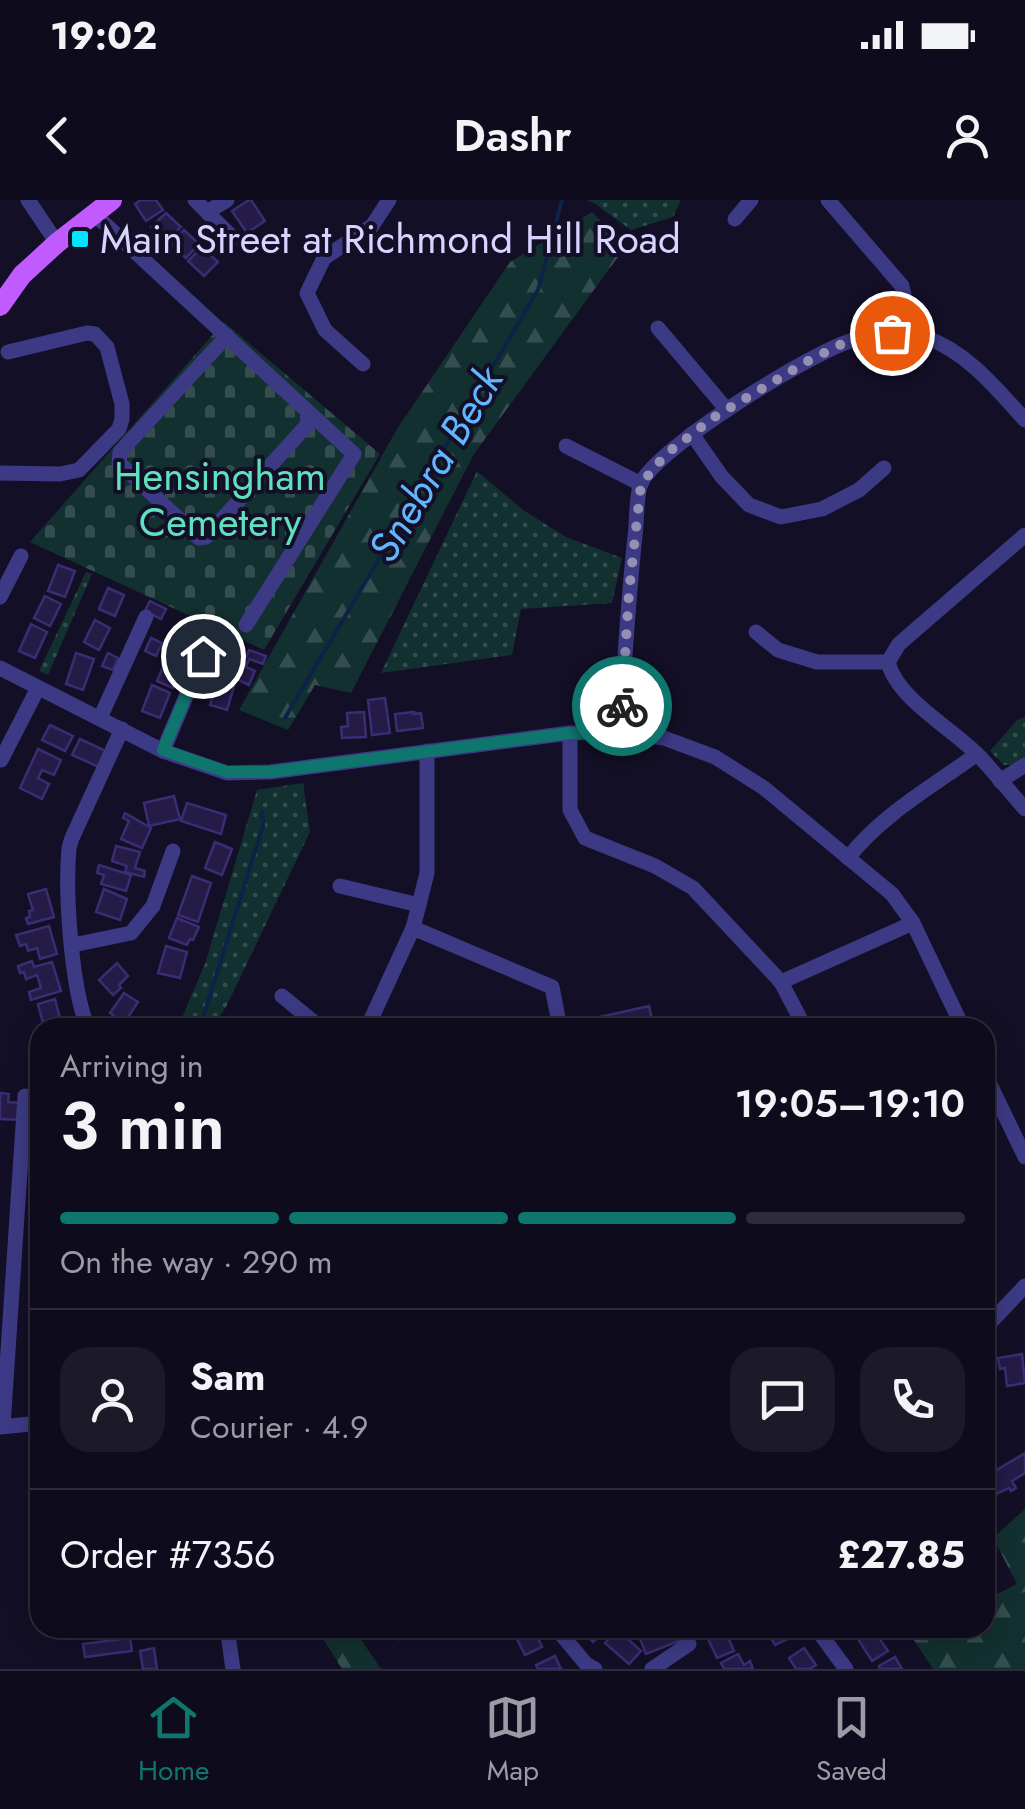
<!DOCTYPE html>
<html lang="en">
<head>
<meta charset="utf-8">
<style>
  :root { --surface:#0e0b1c; --page:#1c1929; --text:#f1f3f6; --muted:#9b9ba3; --line:#2e2b3b; --accent:#0f766e }
  body { margin:0; font-family:Jost,sans-serif; background:var(--page); color:var(--text); height:100vh; display:flex; flex-direction:column; font-size:38px; white-space:nowrap }
  * { box-sizing:border-box; margin:0 }
  p { font-size:32px; color:var(--muted) }
  .icon { flex:none; width:55px; height:55px; fill:none; stroke:currentColor; stroke-width:2; stroke-linecap:round; stroke-linejoin:round }
  .map { position:relative; flex:1; overflow:hidden }
  .details { position:absolute; left:30px; top:818px; width:965px; height:620px; display:flex; flex-direction:column; background:var(--surface); border-radius:30px; box-shadow:0 5px 25px #0003,0 0 0 2px var(--line) }
  .details>* { flex:none }
  .pin { position:absolute; display:grid; place-items:center; width:85px; height:85px; color:#fff; margin:-42px; border:5px solid #fff; border-radius:50%; box-shadow:0 2px 10px #0007 }
  .courier { position:absolute; display:grid; place-items:center; width:100px; height:100px; margin:-50px; border:8px solid #0f766e; border-radius:50%; background:#fff; color:#222; box-shadow:0 2px 12px #0007 }
  .summary em { font-style:normal; font-weight:600 }
  .summary div { display:flex; flex-direction:column-reverse }
  .summary { display:flex; align-items:center; justify-content:space-between; height:170px; padding:0 30px }
  h1 { font-size:65px; font-weight:600; line-height:75px }
  .bar { display:grid; grid-template-columns:repeat(4,1fr); gap:15px 10px; align-content:center; height:120px; padding:0 30px }
  .bar i { height:12px; border-radius:8px; background:var(--line) }
  .bar .on { background:var(--accent) }
  .bar p { grid-column:span 4 }
  .line { display:flex; align-items:center; gap:25px; padding:0 30px; border-top:2px solid var(--line) }
  .line div { flex:1 }
  .round { display:grid; place-items:center; flex:none; width:105px; height:105px; border-radius:30px; background:var(--page) }
  .status { display:flex; justify-content:space-between; align-items:center; height:70px; padding:0 50px; background:var(--surface); direction:ltr }
  .status svg { height:28px; fill:currentColor }
  header { display:flex; justify-content:space-between; align-items:center; height:130px; padding:0 30px; background:var(--surface); font-size:45px; font-weight:600 }
  .tabs { display:flex; justify-content:space-around; align-items:center; height:140px; border-top:2px solid var(--line); background:var(--surface); font-size:28px; color:var(--muted) }
  .tabs a { display:grid; justify-items:center; gap:5px }
  .tabs .on { color:var(--accent) }
  .map>svg:first-child { display:block }
</style>
</head>
<body>
<div class="status"><b>19:02</b><svg viewBox="0 0 49 12"><path d="M0 12V9h3v3zM5 12V6h3v6zM10 12V3h3v9zM15 12V0h3v12zM26 1h20v11H26zM47 4h2v5h-2z"/></svg></div>
<header><svg class="icon" aria-label="back" viewBox="0 0 24 24"><path d="M15 5l-7 7 7 7"/></svg>Dashr<svg class="icon" aria-label="person" viewBox="0 0 24 24"><circle cx="12" cy="8" r="4"/><path d="M4 21q1-7 8-7t8 7"/></svg></header>
<div class="map">
<svg width="1025" height="1469" viewBox="0 0 1025 1469">
  <defs>
    <pattern id="grass-dots" width="8" height="8" patternUnits="userSpaceOnUse" patternTransform="scale(2.5)"><rect width="8" height="8" fill="#12302f"/><path d="M2 2h.1M6 6h.1" fill="none" stroke="#344d4e" stroke-width="1.8" stroke-linecap="round"/></pattern>
    <pattern id="forest-firs" width="22" height="20" patternUnits="userSpaceOnUse" patternTransform="scale(2.5)"><rect width="22" height="20" fill="#12302f"/><path d="M5 1l3.5 6h-7zM16 11l3.5 6h-7z" fill="#344d4e"/></pattern>
    <pattern id="cemetery-stones" width="16" height="16" patternUnits="userSpaceOnUse" patternTransform="scale(2.5)"><rect width="16" height="16" fill="#12302f"/><path d="M2 7V4a2 2 0 0 1 4 0v3zM10 15v-3a2 2 0 0 1 4 0v3z" fill="#344d4e"/></pattern>
  </defs>
  <rect width="100%" height="100%" fill="#130f26"/>
  <g fill="url(#grass-dots)">
    <path d="M 586,0 L 681,0 L 673,17 L 631,30 L 594,3 Z"/>
    <path d="M 477,271 L 523,310 L 566,337 L 622,358 L 612,403 L 521,409 L 512,455 L 381,473 Z"/>
    <path d="M 86,372 L 92,374 L 48,475 L 39,471 Z"/>
    <path d="M 1025,517 L 1025,559 L 1011,565 L 1004,565 L 990,551 L 1017,520 Z"/>
    <path d="M 303,583 L 310,632 L 226,807 L 212,827 L 178,827 L 205,764 L 257,590 Z"/>
  </g>
  <g fill="url(#forest-firs)">
    <path d="M 592,12 L 626,46 L 474,254 L 351,493 L 315,485 L 288,530 L 239,510 L 397,229 L 510,62 Z"/>
    <path d="M 1025,1309 L 1025,1469 L 933,1469 L 906,1428 L 985,1428 L 985,1400 L 1017,1384 L 993,1338 Z"/>
    <path d="M 330,1428 L 353,1428 L 381,1469 L 342,1469 L 322,1437 Z"/>
  </g>
  <path fill="url(#cemetery-stones)" d="M 224,122 L 380,254 L 264,450 L 30,342 Z"/>
  <g fill="none" stroke-linecap="round" stroke-linejoin="round">
    <g stroke="#0c2248" stroke-width="4">
      <path d="M 285,518 L 538,90 L 562,0"/>
      <path d="M 201,824 L 263,626 L 262,612"/>
    </g>
  </g>
  <g fill="#241b47" stroke="#3b2d73" stroke-width="2.5">
    <path d="M 141,0 L 156,0 L 163,10 L 146,21 L 135,4 Z"/>
    <path d="M 249,0 L 251,0 L 265,21 L 247,33 L 232,11 Z"/>
    <path d="M 166,13 L 181,27 L 166,41 L 151,27 Z"/>
    <path d="M 184,30 L 199,44 L 186,58 L 170,44 Z"/>
    <path d="M 202,47 L 218,62 L 204,76 L 188,61 Z"/>
    <path d="M 58,365 L 75,371 L 65,397 L 48,391 Z"/>
    <path d="M 108,388 L 124,395 L 115,416 L 99,409 Z"/>
    <path d="M 45,396 L 61,404 L 50,426 L 34,418 Z"/>
    <path d="M 150,401 L 166,409 L 161,419 L 145,411 Z"/>
    <path d="M 95,420 L 110,428 L 99,450 L 84,442 Z"/>
    <path d="M 180,423 L 197,429 L 188,455 L 171,449 Z"/>
    <path d="M 31,424 L 47,432 L 35,458 L 19,451 Z"/>
    <path d="M 151,438 L 162,443 L 156,456 L 145,451 Z"/>
    <path d="M 249,450 L 266,456 L 263,464 L 249,459 L 246,467 L 255,471 L 249,485 L 223,473 L 232,451 L 247,456 Z"/>
    <path d="M 76,453 L 94,459 L 83,490 L 66,484 Z"/>
    <path d="M 108,453 L 118,458 L 113,470 L 102,466 Z"/>
    <path d="M 167,457 L 183,463 L 173,488 L 157,481 Z"/>
    <path d="M 226,480 L 235,483 L 227,510 L 210,505 L 217,482 L 225,484 Z"/>
    <path d="M 152,485 L 170,493 L 160,518 L 142,511 Z"/>
    <path d="M 385,498 L 390,533 L 372,535 L 368,500 Z"/>
    <path d="M 364,512 L 366,537 L 342,538 L 341,527 L 348,526 L 347,513 Z"/>
    <path d="M 414,512 L 414,514 L 421,513 L 423,528 L 397,531 L 395,514 Z"/>
    <path d="M 50,525 L 73,536 L 65,551 L 42,540 Z"/>
    <path d="M 80,539 L 106,551 L 99,567 L 72,555 Z"/>
    <path d="M 38,549 L 61,560 L 54,575 L 42,570 L 38,578 L 49,584 L 42,599 L 20,588 Z"/>
    <path d="M 174,596 L 180,619 L 149,626 L 144,603 Z"/>
    <path d="M 187,603 L 226,615 L 221,634 L 181,621 Z"/>
    <path d="M 125,613 L 151,628 L 142,648 L 121,639 L 129,621 L 123,618 Z"/>
    <path d="M 215,642 L 232,649 L 222,675 L 205,668 Z"/>
    <path d="M 116,646 L 140,652 L 135,668 L 145,671 L 144,677 L 125,672 L 127,666 L 112,661 Z"/>
    <path d="M 99,665 L 131,675 L 126,691 L 101,684 L 104,675 L 97,673 Z"/>
    <path d="M 192,676 L 211,683 L 198,722 L 178,715 Z"/>
    <path d="M 46,689 L 54,717 L 28,724 L 26,718 L 30,717 L 29,711 L 33,710 L 28,694 Z"/>
    <path d="M 104,689 L 127,699 L 120,720 L 96,712 Z"/>
    <path d="M 177,718 L 199,727 L 193,740 L 190,739 L 187,745 L 169,738 Z"/>
    <path d="M 49,726 L 57,754 L 40,759 L 37,748 L 28,751 L 26,744 L 20,746 L 16,735 Z"/>
    <path d="M 166,746 L 187,752 L 180,778 L 158,773 Z"/>
    <path d="M 32,761 L 34,767 L 52,762 L 61,791 L 31,800 L 29,792 L 41,788 L 37,775 L 26,779 L 24,772 L 20,773 L 18,766 Z"/>
    <path d="M 117,763 L 128,776 L 119,785 L 121,788 L 113,795 L 99,780 Z"/>
    <path d="M 124,793 L 138,802 L 124,823 L 110,813 Z"/>
    <path d="M 55,799 L 61,822 L 44,827 L 38,804 Z"/>
    <path d="M 649,806 L 654,828 L 583,828 L 582,821 Z"/>
    <path d="M 0,893 L 9,894 L 8,902 L 21,903 L 20,920 L 0,919 Z"/>
    <path d="M 1022,1154 L 1025,1183 L 1007,1186 L 1005,1168 L 1000,1169 L 998,1158 Z"/>
    <path d="M 1025,1253 L 1025,1273 L 1012,1281 L 1016,1288 L 1011,1291 L 1009,1288 L 996,1294 L 985,1277 Z"/>
    <path d="M 375,1428 L 427,1428 L 427,1430 L 421,1430 L 422,1436 L 398,1439 L 397,1429 L 376,1432 Z"/>
    <path d="M 514,1428 L 536,1428 L 534,1429 L 542,1447 L 525,1455 L 512,1429 Z"/>
    <path d="M 580,1428 L 608,1428 L 593,1442 Z"/>
    <path d="M 666,1428 L 680,1428 L 684,1439 L 646,1454 L 640,1439 Z"/>
    <path d="M 703,1428 L 724,1428 L 734,1451 L 717,1458 Z"/>
    <path d="M 766,1428 L 787,1428 L 792,1437 L 775,1445 Z"/>
    <path d="M 859,1428 L 872,1428 L 888,1451 L 872,1461 L 853,1431 Z"/>
    <path d="M 617,1429 L 641,1451 L 629,1464 L 605,1443 Z"/>
    <path d="M 130,1438 L 132,1451 L 85,1457 L 83,1444 Z"/>
    <path d="M 154,1448 L 157,1469 L 143,1469 L 140,1451 Z"/>
    <path d="M 804,1448 L 816,1465 L 810,1469 L 796,1469 L 789,1458 Z"/>
    <path d="M 738,1454 L 744,1465 L 750,1461 L 753,1469 L 724,1469 L 721,1463 Z"/>
    <path d="M 555,1456 L 561,1469 L 538,1469 L 536,1465 Z"/>
    <path d="M 895,1457 L 902,1469 L 880,1469 L 879,1466 Z"/>
  </g>
  <g fill="none" stroke-linecap="round" stroke-linejoin="round">
    <g stroke="#3d3a85" stroke-width="15">
      <path d="M 28,0 L 57,43"/>
      <path d="M 195,0 L 233,38"/>
      <path d="M 828,0 L 902,86 L 908,113 L 908,135"/>
      <path d="M 207,12 L 227,0"/>
      <path d="M 94,14 L 354,254 L 246,425"/>
      <path d="M 735,19 L 751,0"/>
      <path d="M 658,128 L 727,210"/>
      <path d="M 227,136 L 120,252 L 119,263 L 199,338 L 206,337 L 307,225 L 308,212"/>
      <path d="M 363,164 L 325,130 L 307,93 L 324,58 L 372,26 L 389,0"/>
      <path d="M 692,234 L 722,277 L 749,305 L 781,317 L 822,309 L 859,290 L 884,268"/>
      <path d="M 566,246 L 641,284"/>
      <path d="M 0,273 L 60,274 L 79,270 L 119,229 L 122,219 L 122,204 L 107,147 L 95,134 L 87,133 L 8,152"/>
      <path d="M 0,397 L 21,356"/>
      <path d="M 756,432 L 778,450 L 817,462 L 888,462"/>
      <path d="M 888,462 C 897,499 953,529 979,556 C 995,573 1010,592 1025,609"/>
      <path d="M 888,462 L 899,444 L 1025,335"/>
      <path d="M 0,468 L 163,551 L 227,573 L 270,572 L 570,533 L 620,532 L 664,538 L 715,557 L 764,588 L 892,694 L 913,723 L 963,828"/>
      <path d="M 100,518 L 146,417"/>
      <path d="M 620,532 C 624,467 628,401 635,336 C 637,322 636,295 641,283 C 659,246 812,152 853,140 C 876,133 905,130 927,138 C 967,152 997,189 1025,220"/>
      <path d="M 570,533 L 570,610 L 585,638 L 655,666 L 693,688 L 781,782 L 805,828"/>
      <path d="M 163,551 L 203,456"/>
      <path d="M 1,560 L 38,488"/>
      <path d="M 1000,581 L 1025,565"/>
      <path d="M 848,658 C 881,615 933,586 977,554"/>
      <path d="M 340,686 L 419,705"/>
      <path d="M 413,728 L 552,787 L 560,828"/>
      <path d="M 73,745 L 131,733 L 153,706 L 173,651"/>
      <path d="M 781,782 L 913,723"/>
      <path d="M 282,796 L 321,828"/>
      <path d="M 88,828 C 71,788 65,692 69,648 L 72,638 L 122,529"/>
      <path d="M 367,828 L 413,728 L 427,673 L 427,551"/>
      <path d="M 985,874 L 1025,957"/>
      <path d="M 985,1128 L 1025,1086"/>
      <path d="M 3,1226 L 25,896"/>
      <path d="M 0,1227 L 40,1223"/>
      <path d="M 227,1428 L 233,1469"/>
      <path d="M 556,1428 L 586,1464 L 595,1469"/>
      <path d="M 816,1428 L 846,1469"/>
      <path d="M 652,1469 L 689,1444"/>
    </g>
    <path stroke="#c25bff" stroke-width="20" d="M 0,106 L 22,75 L 57,43 L 112,0"/>
  </g>
  <g fill="none" stroke-linecap="round" stroke-linejoin="round">
    <path stroke="#948fb3" stroke-width="10" stroke-dasharray="0 18" d="M 622,506 L 629,392 L 641,284 L 666,254 L 716,216 L 808,161 L 850,140 L 892,133"/>
    <path stroke="#0f766e" stroke-width="12" d="M 203,456 L 163,550 L 227,572 L 270,572 L 570,533 L 620,532 L 622,506"/>
  </g>
  <rect fill="#00e5ff" stroke="#130f26" stroke-width="4" x="70" y="29" width="20" height="20" rx="5"/>
  <g text-anchor="middle" stroke-width="8" stroke-linejoin="round" paint-order="stroke">
    <g font-size="40" fill="#d9d4ff" stroke="#130f26" text-anchor="start">
      <text x="100" y="53">Main Street at Richmond Hill Road</text>
    </g>
    <g font-size="40" fill="#5fe0c0" stroke="#130f26">
      <text x="220" y="290">Hensingham<tspan x="220" dy="46">Cemetery</tspan></text>
    </g>
    <g font-size="42" font-style="italic" fill="#62b6ff" stroke="#130f26">
      <text transform="translate(435 264) rotate(-59)" y="15">Snebra Beck</text>
    </g>
  </g>
</svg>
<div class="pin" style="left:892px;top:133px;background:#ea580c"><svg class="icon" aria-label="bag" viewBox="0 0 24 24"><path d="M5 8h14l-1 12H6zM9 8a3 3 0 0 1 6 0"/></svg></div>
<div class="pin" style="left:203px;top:456px;background:#1f2937"><svg class="icon" aria-label="home" viewBox="0 0 24 24"><path d="M3 11l9-7 9 7M6 9v11h12V9"/></svg></div>
<div class="courier" style="left:622px;top:506px"><svg class="icon" aria-label="bike" viewBox="0 0 24 24"><circle cx="6" cy="16" r="4"/><circle cx="18" cy="16" r="4"/><path d="M6 16l4-8h5l3 8M10 8l3 8H6M13 5h3"/></svg></div>
<section class="details">
<div class="summary"><div><h1>3 min</h1><p>Arriving in</p></div><em>19:05–19:10</em></div>
<div class="bar"><i class="on"></i><i class="on"></i><i class="on"></i><i></i><p>On the way · 290 m</p></div>
<div class="line" style="height:180px"><a class="round"><svg class="icon" aria-label="person" viewBox="0 0 24 24"><circle cx="12" cy="8" r="4"/><path d="M4 21q1-7 8-7t8 7"/></svg></a><div><b>Sam</b><p>Courier · 4.9</p></div><a class="round"><svg class="icon" aria-label="chat" viewBox="0 0 24 24"><path d="M4 5h16v11H9l-5 4z"/></svg></a><a class="round"><svg class="icon" aria-label="phone" viewBox="0 0 24 24"><path d="M5 4h4l2 5-3 2q2 4 5 5l2-3 5 2v4C11 20 4 13 5 4z"/></svg></a></div>
<div class="line" style="height:130px"><div>Order #7356</div><b>£27.85</b></div>
</section>
</div>
<nav class="tabs">
<a class="on"><svg class="icon" aria-label="home" viewBox="0 0 24 24"><path d="M3 11l9-7 9 7M6 9v11h12V9"/></svg>Home</a>
<a><svg class="icon" aria-label="map" viewBox="0 0 24 24"><path d="M3 6l6-2 6 2 6-2v14l-6 2-6-2-6 2zM9 4v14M15 6v14"/></svg>Map</a>
<a><svg class="icon" aria-label="saved" viewBox="0 0 24 24"><path d="M7 4h10v16l-5-4-5 4z"/></svg>Saved</a>
</nav>
</body>
</html>
